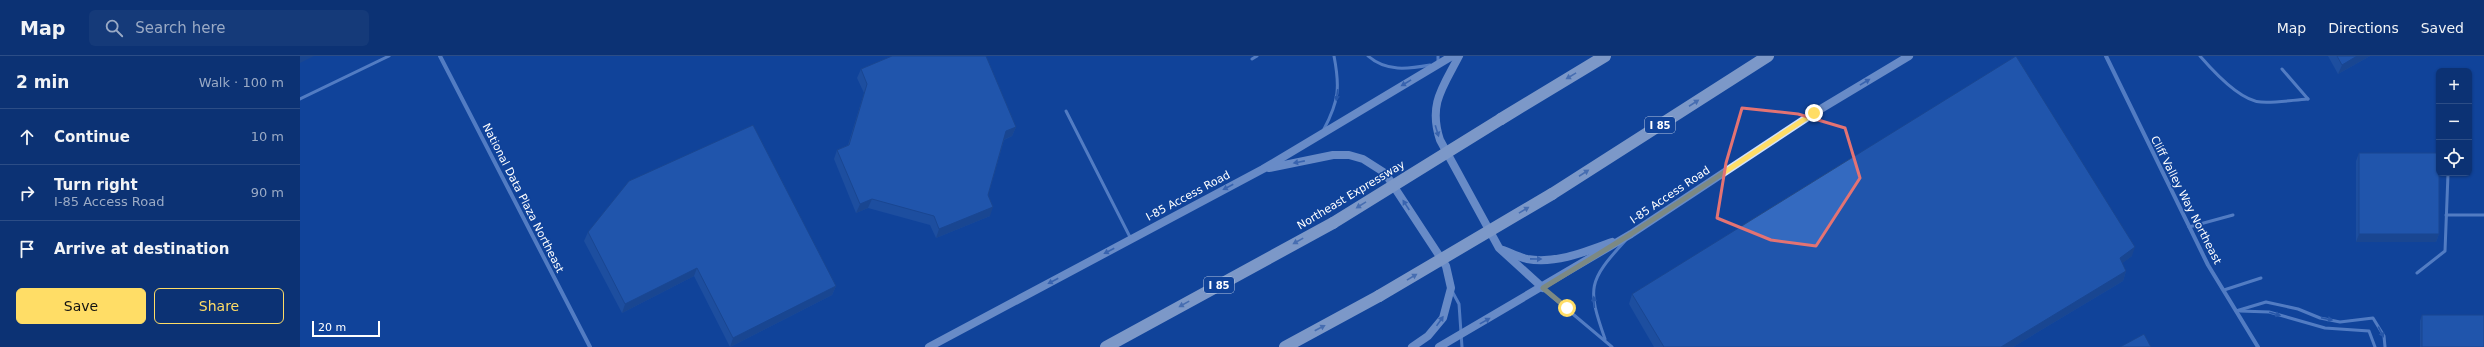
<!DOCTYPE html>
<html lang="en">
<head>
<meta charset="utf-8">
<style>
  body { margin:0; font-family:"DejaVu Sans",sans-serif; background:#153a79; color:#f1f3f6 }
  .controls { position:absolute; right:12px; top:12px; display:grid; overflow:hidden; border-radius:6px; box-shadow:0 1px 3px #0004 }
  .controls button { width:36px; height:36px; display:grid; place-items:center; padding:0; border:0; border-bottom:1px solid #2c4d86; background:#0c3274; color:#f1f3f6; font:20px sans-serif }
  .scale { position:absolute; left:12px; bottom:10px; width:68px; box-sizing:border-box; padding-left:4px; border:2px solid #fff; border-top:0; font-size:11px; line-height:14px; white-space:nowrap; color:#fff; -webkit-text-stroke:3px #10439a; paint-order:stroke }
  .stop { position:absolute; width:12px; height:12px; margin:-9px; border:3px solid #fd6; border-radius:50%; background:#fff }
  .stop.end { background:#fd6; border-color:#fff; box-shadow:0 1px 4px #0008 }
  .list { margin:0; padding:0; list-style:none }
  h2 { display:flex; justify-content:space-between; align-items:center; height:52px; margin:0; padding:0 16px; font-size:17px }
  h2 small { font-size:13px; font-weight:400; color:#9aaac5 }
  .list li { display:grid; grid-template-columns:26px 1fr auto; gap:12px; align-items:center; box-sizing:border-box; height:56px; padding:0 16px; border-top:1px solid #2c4d86 }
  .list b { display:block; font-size:15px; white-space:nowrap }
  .list p { margin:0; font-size:13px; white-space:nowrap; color:#9aaac5 }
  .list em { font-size:13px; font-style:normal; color:#9aaac5 }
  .actions { display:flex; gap:8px; padding:12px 16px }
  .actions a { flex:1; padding:9px 0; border:1px solid #fd6; border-radius:6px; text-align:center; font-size:14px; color:#fd6 }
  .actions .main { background:#fd6; color:#111 }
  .icon { flex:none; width:22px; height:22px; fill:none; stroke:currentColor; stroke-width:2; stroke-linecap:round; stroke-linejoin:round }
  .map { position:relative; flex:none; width:2184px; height:291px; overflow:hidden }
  header { display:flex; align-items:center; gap:24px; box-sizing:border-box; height:56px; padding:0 20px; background:#0c3274; border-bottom:1px solid #2c4d86 }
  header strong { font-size:19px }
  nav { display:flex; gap:22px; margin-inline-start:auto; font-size:14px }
  .search { width:280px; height:36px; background:#153a79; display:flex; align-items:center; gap:10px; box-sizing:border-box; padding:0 14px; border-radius:6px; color:#9aaac5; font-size:15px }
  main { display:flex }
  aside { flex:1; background:#0c3274 }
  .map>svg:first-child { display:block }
</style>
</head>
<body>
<header>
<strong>Map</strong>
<div class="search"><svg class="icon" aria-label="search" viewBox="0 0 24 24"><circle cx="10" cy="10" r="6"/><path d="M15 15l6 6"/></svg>Search here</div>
<nav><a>Map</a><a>Directions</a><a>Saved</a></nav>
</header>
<main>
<aside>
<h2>2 min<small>Walk · 100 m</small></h2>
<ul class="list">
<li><svg class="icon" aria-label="ahead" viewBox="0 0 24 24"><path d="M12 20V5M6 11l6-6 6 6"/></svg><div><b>Continue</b></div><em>10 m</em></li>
<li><svg class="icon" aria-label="right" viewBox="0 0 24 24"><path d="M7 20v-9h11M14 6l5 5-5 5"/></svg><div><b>Turn right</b><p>I-85 Access Road</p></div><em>90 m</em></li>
<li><svg class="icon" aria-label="arrive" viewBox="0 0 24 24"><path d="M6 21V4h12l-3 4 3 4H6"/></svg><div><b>Arrive at destination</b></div></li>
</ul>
<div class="actions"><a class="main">Save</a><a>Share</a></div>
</aside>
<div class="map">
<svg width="2184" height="291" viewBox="0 0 2184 291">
  <rect width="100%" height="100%" fill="#10439a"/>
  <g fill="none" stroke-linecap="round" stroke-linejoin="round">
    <g stroke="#a3c2f4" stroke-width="3">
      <path d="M1068,0C1086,16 1108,13 1130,9"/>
      <polyline points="1138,0 1138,6"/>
      <path d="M1900,0C1913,15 1941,45 1961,46C1976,47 1993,44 2008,43"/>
      <polyline points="952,3 957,0"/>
      <polyline points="1982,13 2008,43"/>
      <polyline points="0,43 89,0"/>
      <polyline points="766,55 831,183"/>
      <path d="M1024,73C1039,45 1040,31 1034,0"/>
      <polyline points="2146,159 2184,159"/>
      <polyline points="1889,171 1933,159"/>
      <polyline points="2117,217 2145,195 2148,118"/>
      <polyline points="1243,233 1312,291"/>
      <polyline points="1924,234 1961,222"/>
      <polyline points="1152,235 1159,248 1162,291"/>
      <polyline points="1936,255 1966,246 1998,253 2020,262 2040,266 2073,262 2084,280 2085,291"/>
      <polyline points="1940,255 1969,256 2025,272 2069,275 2075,291"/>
      <path d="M1305,283C1287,232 1288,225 1325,185"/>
    </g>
    <g stroke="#a3c2f4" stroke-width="4">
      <polyline points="140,0 290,291"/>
      <polyline points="1806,0 1908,209 1958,291"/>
    </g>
    <g stroke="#d3e2fd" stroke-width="8">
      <path d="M1159,0C1143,31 1128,48 1140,84L1199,192L1243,232"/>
      <polyline points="969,112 1033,99 1049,99 1063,103 1085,117 1146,210 1151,232 1143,262 1128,280 1112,291"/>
      <path d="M1203,194C1211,197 1219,201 1227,203C1256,208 1285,196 1312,186"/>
      <polyline points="629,291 963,113 1152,0"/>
      <polyline points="1139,291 1331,178 1514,57 1609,0"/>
    </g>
    <g stroke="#fff" stroke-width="12">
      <polyline points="1201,63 1305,0"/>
      <polyline points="1252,138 1468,0"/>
      <polyline points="806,291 1033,167"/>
      <polyline points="985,291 1079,240"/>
    </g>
    <g stroke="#fff" stroke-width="12">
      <polyline points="1033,167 1201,63"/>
      <polyline points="1079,240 1252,138"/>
    </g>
  </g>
  <g fill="#2d5ba5">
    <polygon points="2028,0 2070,0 2038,18"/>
    <polygon points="561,13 716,71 712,80 704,84 688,139 690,160 636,182 630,169 568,152 556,157 534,103 537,94 548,89 564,37 557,22"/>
    <polygon points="2059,97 2139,178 2136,186 2056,186 2056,105"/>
    <polygon points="288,176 536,230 532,239 430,291 394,220 322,257 284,185"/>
    <polygon points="1832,200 1822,207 1826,215 1823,225 1713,291 1354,291 1329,248 1332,238"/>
    <polygon points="2122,259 2184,291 2120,291 2120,265"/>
  </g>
  <g fill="#244a86">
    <polygon points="0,0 14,0 0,7"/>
    <polygon points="2057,0 2070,0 2038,18 2042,9"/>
    <polygon points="716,71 712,80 703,84 706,75"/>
    <polygon points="572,143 568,152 556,157 560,148"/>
    <polygon points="693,151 690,160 636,182 639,173"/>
    <polygon points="2059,178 2139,178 2136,186 2056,186"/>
    <polygon points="1835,191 1832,200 1816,212 1820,202"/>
    <polygon points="397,212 394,220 322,257 325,248"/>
    <polygon points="1826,215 1823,225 1713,291 1701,291"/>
    <polygon points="536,230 532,239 430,291 433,282"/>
  </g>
  <g fill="#346ac0" stroke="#244a86">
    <polygon points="592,0 686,0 716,71 706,75 688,139 693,151 639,173 634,160 572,143 560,148 537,94 549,89 567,28 561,13"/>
    <polygon points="1716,0 1835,191 1820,202 1826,215 1701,291 1364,291 1332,238"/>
    <polygon points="2037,0 2057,0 2042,9"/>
    <polygon points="453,69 536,230 433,282 397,212 325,248 288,176 329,125"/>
    <rect x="2059" y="97" width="80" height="81"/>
    <rect x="2122" y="259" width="62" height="32"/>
    <polygon points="1844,278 1851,291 1820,291"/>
  </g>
  <defs><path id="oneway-solid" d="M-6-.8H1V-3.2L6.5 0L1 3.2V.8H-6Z"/></defs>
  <g fill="#88a1cc">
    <use href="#oneway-solid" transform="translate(1271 20) rotate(149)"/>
    <use href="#oneway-solid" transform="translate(1394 47) rotate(-33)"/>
    <use href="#oneway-solid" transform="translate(1284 117) rotate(-33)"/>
    <use href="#oneway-solid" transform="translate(1061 149) rotate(148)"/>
    <use href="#oneway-solid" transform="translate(1224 154) rotate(-31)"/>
    <use href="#oneway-solid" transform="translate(998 185) rotate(151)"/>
    <use href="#oneway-solid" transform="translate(1112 221) rotate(-31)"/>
    <use href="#oneway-solid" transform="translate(884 248) rotate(151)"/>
    <use href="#oneway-solid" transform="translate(1020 272) rotate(-28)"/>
  </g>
  <g fill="#688bc7">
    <use href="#oneway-solid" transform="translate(1565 26) rotate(-31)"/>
    <use href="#oneway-solid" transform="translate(1106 27) rotate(149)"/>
    <use href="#oneway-solid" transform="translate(1137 75) rotate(73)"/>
    <use href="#oneway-solid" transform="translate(999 106) rotate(169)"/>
    <use href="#oneway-solid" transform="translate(928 131) rotate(152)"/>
    <use href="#oneway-solid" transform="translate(1106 149) rotate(-123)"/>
    <use href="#oneway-solid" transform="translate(809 195) rotate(152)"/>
    <use href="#oneway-solid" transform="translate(1236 203) rotate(1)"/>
    <use href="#oneway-solid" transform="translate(753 225) rotate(152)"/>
    <use href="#oneway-solid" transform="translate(1140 265) rotate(-55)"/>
    <use href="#oneway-solid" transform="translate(1185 265) rotate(-29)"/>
  </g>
  <g fill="#436fba">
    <use href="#oneway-solid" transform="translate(1037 39) rotate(98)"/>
    <use href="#oneway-solid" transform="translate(1294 246) rotate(-93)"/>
    <use href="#oneway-solid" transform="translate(1975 258) rotate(16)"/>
    <use href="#oneway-solid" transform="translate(2027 263) rotate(12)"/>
    <use href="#oneway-solid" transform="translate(2081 276) rotate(63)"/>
  </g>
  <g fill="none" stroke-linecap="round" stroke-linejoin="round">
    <polyline stroke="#fd6" stroke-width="5" points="1267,252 1243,232 1331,178 1514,57"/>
  </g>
  <path d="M0 0H2184V291H0ZM1442,52L1498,58L1545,72L1560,122L1516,190L1471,184L1417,162L1426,107Z" fill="#10439a" fill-opacity=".55" fill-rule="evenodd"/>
  <path fill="none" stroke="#e47373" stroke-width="3" stroke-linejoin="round" d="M1442,52L1498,58L1545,72L1560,122L1516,190L1471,184L1417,162L1426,107Z"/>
  <g text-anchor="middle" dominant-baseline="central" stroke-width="3" stroke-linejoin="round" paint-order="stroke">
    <g fill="#10439a" stroke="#b7c7e1" stroke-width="1">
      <rect x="1345" y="61" width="30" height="16" rx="3"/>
      <rect x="904" y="221" width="30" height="16" rx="3"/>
    </g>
    <g font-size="10" font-weight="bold" fill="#fff">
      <text x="1360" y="69">I 85</text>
      <text x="919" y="229">I 85</text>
    </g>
    <g font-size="11" fill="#fff" stroke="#10439a">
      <text transform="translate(1051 139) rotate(-31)">Northeast Expressway</text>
      <text transform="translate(1370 139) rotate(-34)">I-85 Access Road</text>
      <text transform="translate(888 140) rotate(-28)">I-85 Access Road</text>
      <text transform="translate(223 142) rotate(63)">National Data Plaza Northeast</text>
      <text transform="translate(1886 144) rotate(63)">Cliff Valley Way Northeast</text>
    </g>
  </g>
</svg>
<div class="controls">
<button>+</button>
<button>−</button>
<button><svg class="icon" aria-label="locate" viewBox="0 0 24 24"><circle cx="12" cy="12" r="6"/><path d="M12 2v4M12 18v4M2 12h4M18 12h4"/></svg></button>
</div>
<div class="scale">20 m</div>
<div class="stop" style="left:1267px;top:252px"></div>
<div class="stop end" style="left:1514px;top:57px"></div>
</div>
</main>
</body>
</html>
